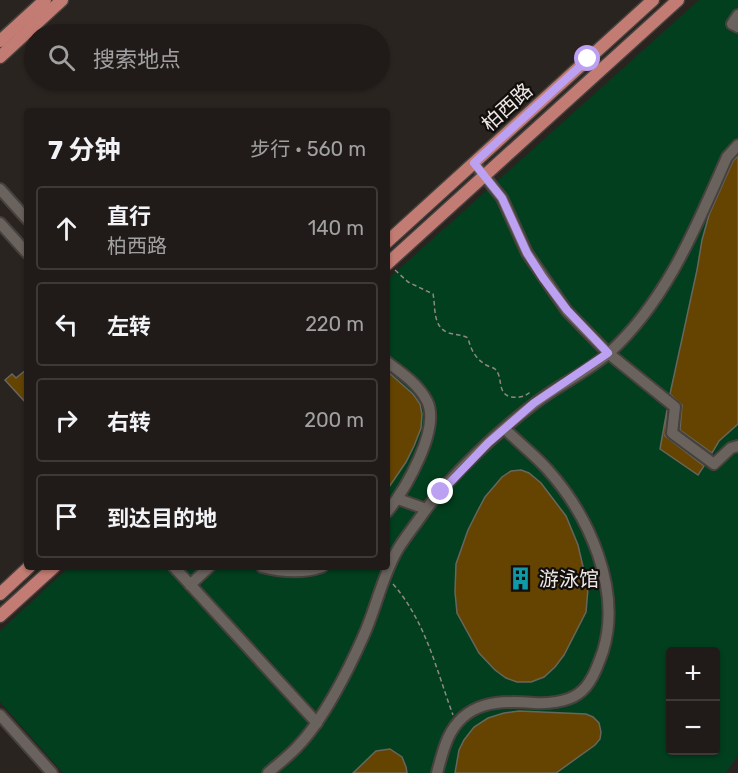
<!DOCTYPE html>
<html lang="zh">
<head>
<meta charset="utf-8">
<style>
  body { margin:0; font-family:Rubik,"Noto Sans SC",sans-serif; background:#282421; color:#f1f3f6 }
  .controls { position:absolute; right:18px; bottom:18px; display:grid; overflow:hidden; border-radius:6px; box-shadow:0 2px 4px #0004 }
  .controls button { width:54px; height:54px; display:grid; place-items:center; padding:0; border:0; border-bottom:2px solid #3d3937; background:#201b18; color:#f1f3f6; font:30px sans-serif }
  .stop { position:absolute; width:18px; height:18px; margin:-14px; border:4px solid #bca0f2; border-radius:50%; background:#fff }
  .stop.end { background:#bca0f2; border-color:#fff; box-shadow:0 2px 6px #0008 }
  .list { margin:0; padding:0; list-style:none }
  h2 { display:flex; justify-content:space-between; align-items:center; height:78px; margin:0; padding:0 24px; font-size:26px }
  h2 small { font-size:20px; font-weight:400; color:#a2a1a2 }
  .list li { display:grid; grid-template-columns:39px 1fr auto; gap:18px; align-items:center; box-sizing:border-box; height:84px; margin:0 12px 12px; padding:0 12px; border:2px solid #3d3937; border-radius:6px }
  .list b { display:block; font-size:22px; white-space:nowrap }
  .list p { margin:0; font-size:20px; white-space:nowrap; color:#a2a1a2 }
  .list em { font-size:20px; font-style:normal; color:#a2a1a2 }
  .icon { flex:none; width:33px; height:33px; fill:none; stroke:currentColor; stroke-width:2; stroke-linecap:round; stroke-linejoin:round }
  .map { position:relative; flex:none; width:738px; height:773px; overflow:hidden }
  .search { position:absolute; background:#201b18; box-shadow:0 2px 4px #0004; left:24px; top:24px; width:366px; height:66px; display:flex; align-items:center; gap:15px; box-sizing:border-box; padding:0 21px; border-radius:33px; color:#a2a1a2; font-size:22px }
  .panel { position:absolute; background:#201b18; box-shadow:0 2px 4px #0004; left:24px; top:108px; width:366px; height:462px; border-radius:6px }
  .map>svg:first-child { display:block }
</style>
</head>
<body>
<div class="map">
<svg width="738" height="773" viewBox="0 0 738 773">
  <rect width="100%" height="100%" fill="#2a2420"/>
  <path fill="#023f1e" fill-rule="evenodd" d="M699,0H738V755L726,773H63L0,702V631L69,567H387V280ZM670,652H716V750H670Z"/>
  <g fill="#644400" stroke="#69655d" stroke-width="1.5">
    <polygon points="738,156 738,424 719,441 712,453 680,430 682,405 670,394 697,270 702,240 709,215 733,161"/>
    <polygon points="27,369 27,404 5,380 12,374 16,378"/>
    <polygon points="387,371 413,394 420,404 422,414 421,428 414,446 406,462 387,490"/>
    <polygon points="667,410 665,436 704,466 698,475 660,449"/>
    <polygon points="521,470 529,473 541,483 566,516 578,545 588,588 586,612 564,655 555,667 544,677 531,682 517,682 506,678 495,670 479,653 457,613 455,592 456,564 468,530 478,510 485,497 502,477 511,471"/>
    <polygon points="519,711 586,714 593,717 599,723 601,732 600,739 595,745 556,773 455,773 459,750 464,740 474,727 488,718 504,713"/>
    <polygon points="390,749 402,757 406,767 407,773 353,773 376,751"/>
  </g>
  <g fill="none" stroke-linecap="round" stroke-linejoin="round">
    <defs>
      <g id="minor">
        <polyline points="738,15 732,24 738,27"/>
        <polyline points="474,163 502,198 527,253 567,311 608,353 675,407 672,433 714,464 731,448 738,446"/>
        <polyline points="0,189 27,219"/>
        <polyline points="0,223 27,253"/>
        <path d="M387,362C402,373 418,384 427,401C441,429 405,490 387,512"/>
        <polyline points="398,499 426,509"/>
        <polyline points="174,567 317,723"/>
        <path d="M262,567C282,572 302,574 322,567"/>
        <polyline points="190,585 209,567"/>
        <polyline points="0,715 52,773"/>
        <path d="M268,773C278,764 289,756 298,746C323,720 348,671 363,637C376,609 382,576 398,549C406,536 416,524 424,512C453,473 496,433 534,404C558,385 586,373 609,353C667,300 696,227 727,157L738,145"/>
        <path d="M437,773C440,762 443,749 448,738C465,701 499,700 534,703C546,704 567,702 578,694C591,686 598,665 603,651C622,589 589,516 548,470C535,455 519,443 505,429"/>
      </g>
      <g id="major">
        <polyline points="0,41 45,0"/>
        <polyline points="0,57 62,0"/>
        <polyline points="387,242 653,0"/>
        <polyline points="387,264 678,0"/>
        <polyline points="0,594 29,567"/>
        <polyline points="0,616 54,567"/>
      </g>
    </defs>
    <use href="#minor" stroke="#47413e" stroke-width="14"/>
    <use href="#major" stroke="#47413e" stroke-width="15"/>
    <g stroke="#8e8885" stroke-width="1.5" stroke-dasharray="4.5 3" stroke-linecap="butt">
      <path d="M395,270L408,282L433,294C436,308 432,327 449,333C455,335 461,334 468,338C471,350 475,358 486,365C489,367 493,367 495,369C504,378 496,393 511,397C518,398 524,397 529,393L530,394"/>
      <path d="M393,584C426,622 436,669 453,715"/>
    </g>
    <use href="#minor" stroke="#69625d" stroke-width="10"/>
    <use href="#major" stroke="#c37c73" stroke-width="12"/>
  </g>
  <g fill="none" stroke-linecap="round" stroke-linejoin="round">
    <polyline stroke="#bca0f2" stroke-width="8" points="441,492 488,443 534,403 608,353 567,310 543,278 527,253 502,198 474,163 588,59"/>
  </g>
  <defs>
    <symbol id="building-bare" viewBox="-9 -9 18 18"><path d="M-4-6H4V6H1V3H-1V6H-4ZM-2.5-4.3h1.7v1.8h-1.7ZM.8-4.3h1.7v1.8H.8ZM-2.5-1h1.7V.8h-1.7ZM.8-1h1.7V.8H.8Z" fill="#0f9aa8" stroke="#110e0c" stroke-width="2.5" paint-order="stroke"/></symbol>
  </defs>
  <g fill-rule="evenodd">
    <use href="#building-bare" x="504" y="562" width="33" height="33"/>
  </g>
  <g text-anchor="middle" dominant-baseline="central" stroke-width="4.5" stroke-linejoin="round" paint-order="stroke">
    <g font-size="20" fill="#ece7e5" stroke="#110e0c">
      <text transform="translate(507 107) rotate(-42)">柏西路</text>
    </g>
    <g font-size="20" fill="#ece7e5" stroke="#110e0c" text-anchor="start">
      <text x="539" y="579">游泳馆</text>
    </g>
  </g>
</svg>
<div class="controls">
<button>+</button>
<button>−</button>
</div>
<div class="stop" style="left:588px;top:59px"></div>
<div class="stop end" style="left:441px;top:492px"></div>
<div class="search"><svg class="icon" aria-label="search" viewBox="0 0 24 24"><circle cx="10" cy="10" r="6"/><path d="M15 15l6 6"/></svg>搜索地点</div>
<section class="panel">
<h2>7 分钟<small>步行 · 560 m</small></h2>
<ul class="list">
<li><svg class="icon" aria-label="ahead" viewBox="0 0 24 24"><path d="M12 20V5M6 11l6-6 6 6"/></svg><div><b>直行</b><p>柏西路</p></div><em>140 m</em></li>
<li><svg class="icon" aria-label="left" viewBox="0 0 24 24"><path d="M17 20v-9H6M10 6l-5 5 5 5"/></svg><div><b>左转</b></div><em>220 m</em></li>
<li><svg class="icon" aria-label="right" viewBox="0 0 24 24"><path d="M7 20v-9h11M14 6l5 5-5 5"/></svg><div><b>右转</b></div><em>200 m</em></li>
<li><svg class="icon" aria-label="arrive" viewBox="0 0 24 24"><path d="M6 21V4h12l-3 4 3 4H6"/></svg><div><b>到达目的地</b></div></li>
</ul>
</section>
</div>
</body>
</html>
